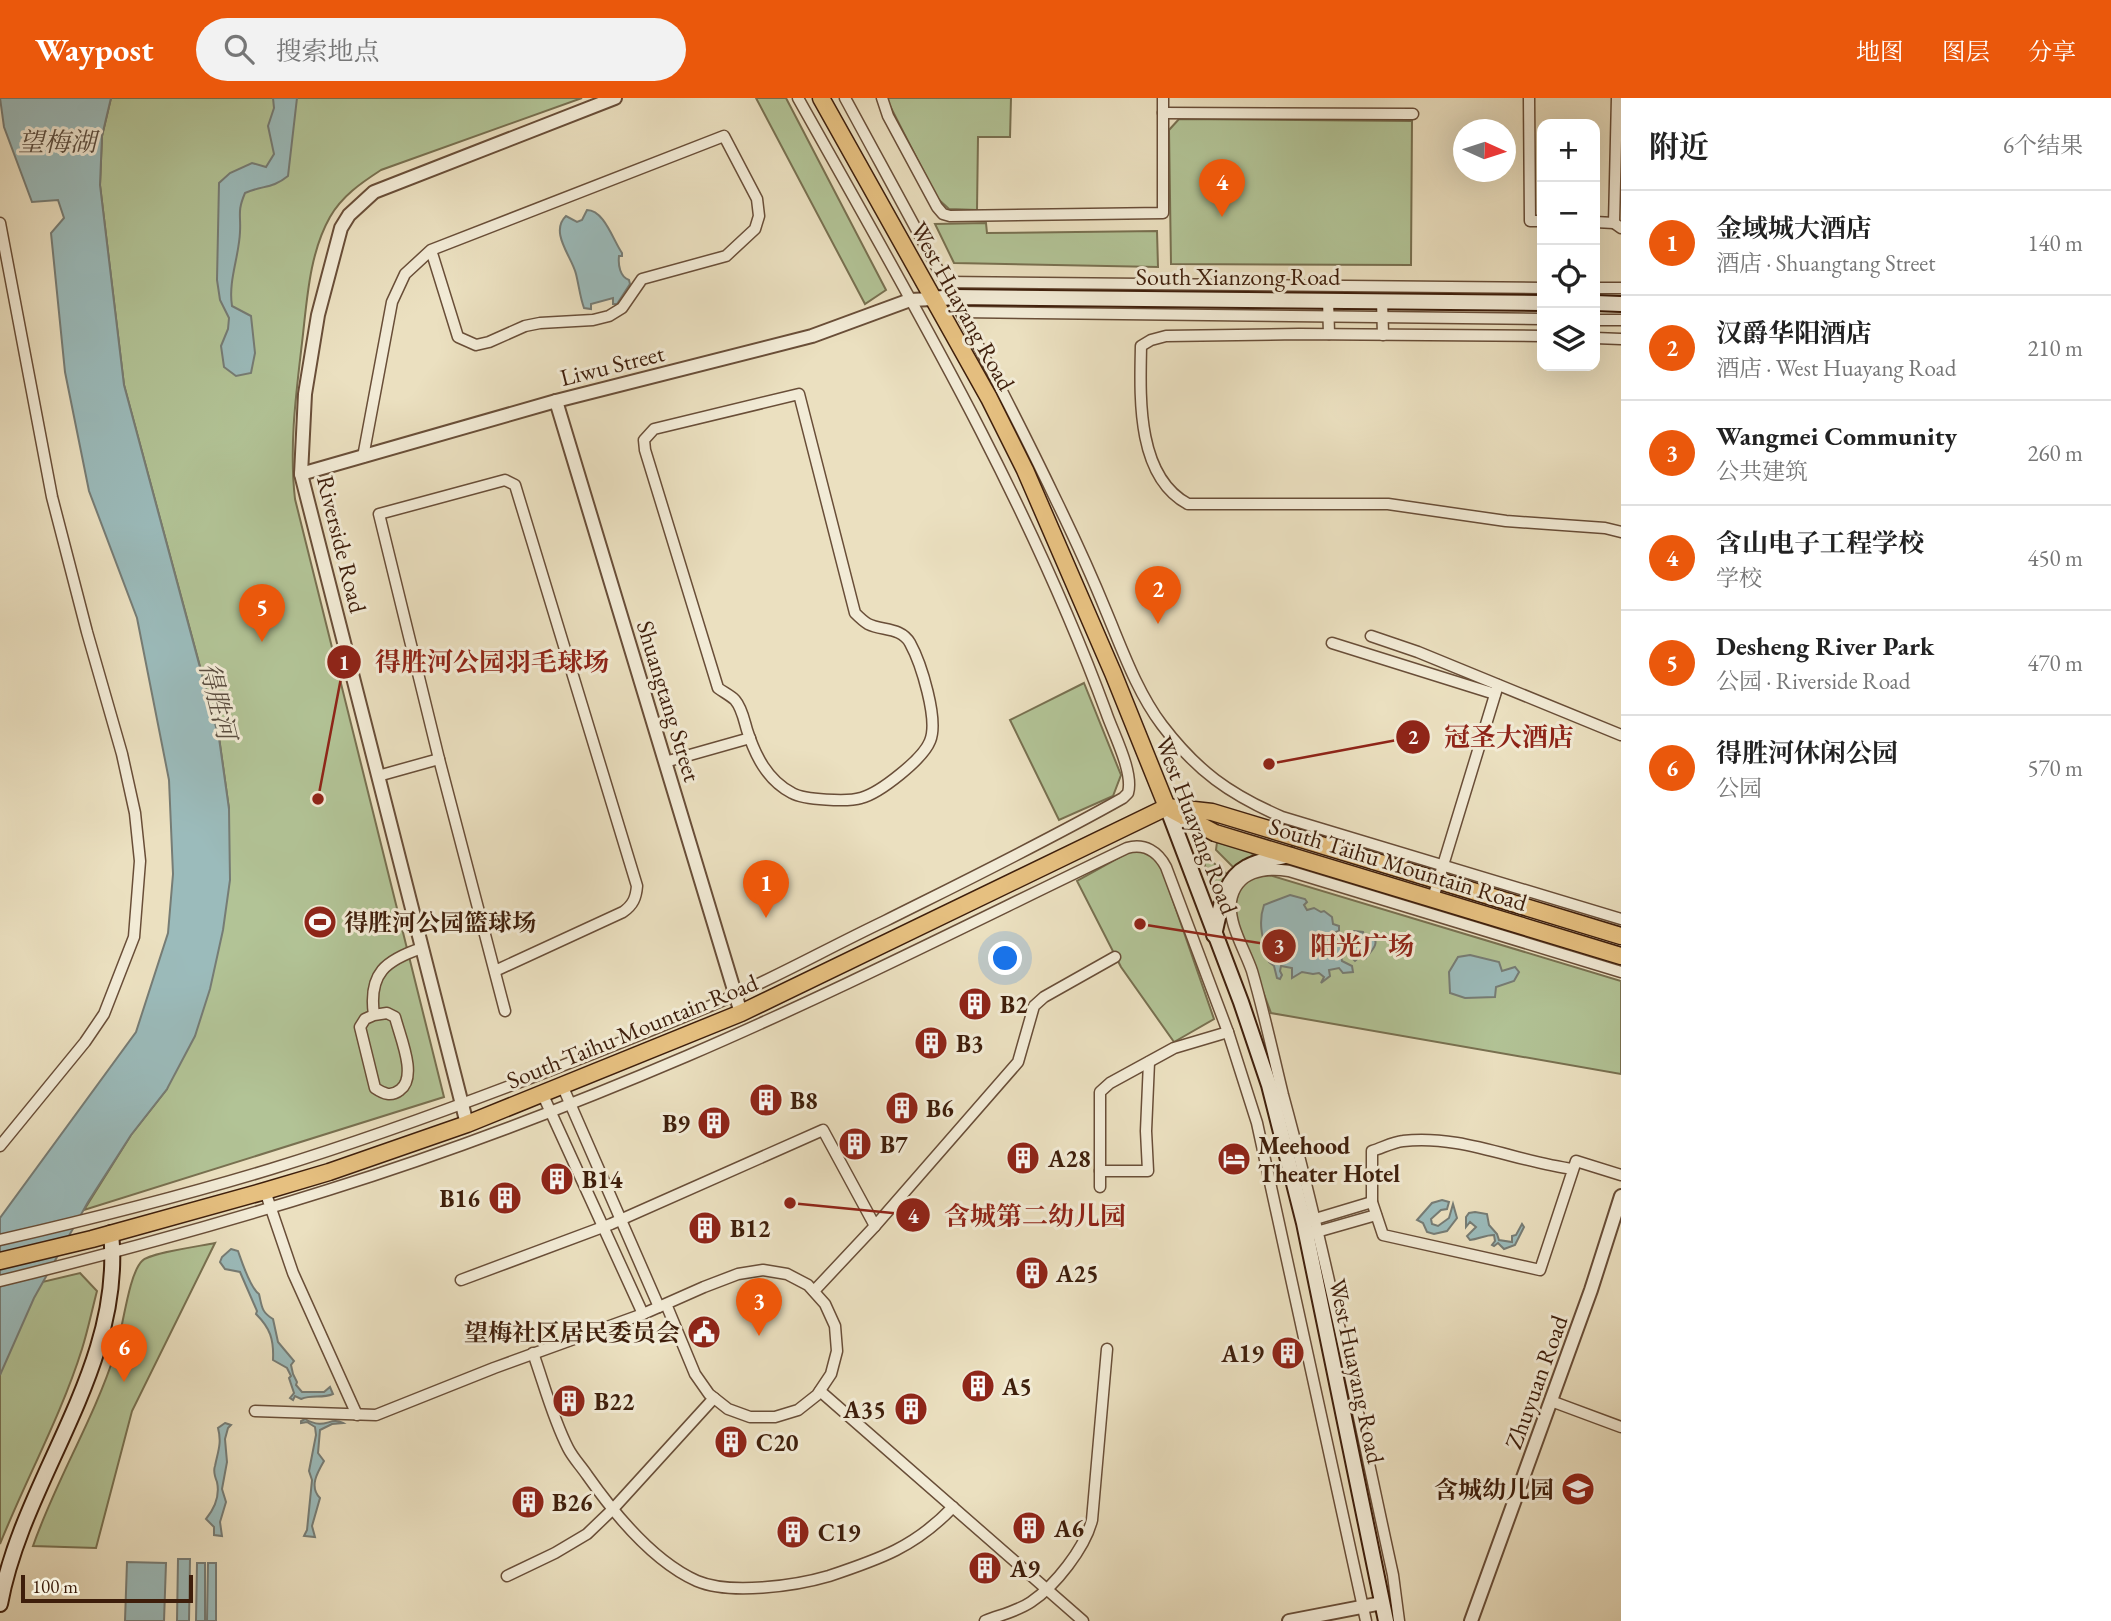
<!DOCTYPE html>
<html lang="zh">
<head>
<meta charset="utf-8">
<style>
  body { margin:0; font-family:"EB Garamond","Noto Serif SC",serif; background:#f2f2f2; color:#222 }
  .controls { position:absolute; right:21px; top:21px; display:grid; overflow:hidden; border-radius:14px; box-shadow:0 7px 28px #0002 }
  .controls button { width:63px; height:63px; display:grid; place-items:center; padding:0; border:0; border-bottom:2px solid #e0e0e0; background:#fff; color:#222; font:35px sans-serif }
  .compass { position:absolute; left:1453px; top:21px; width:63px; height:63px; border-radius:50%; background:#fff; box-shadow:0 7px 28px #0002; rotate:93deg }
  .scale { position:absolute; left:21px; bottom:18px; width:172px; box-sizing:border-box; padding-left:7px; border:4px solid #3e1e0b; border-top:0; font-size:19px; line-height:24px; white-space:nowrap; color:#3e1e0b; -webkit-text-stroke:5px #f2ebd6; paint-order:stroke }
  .you { position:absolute; left:1006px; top:861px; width:24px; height:24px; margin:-18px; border:5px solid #fff; border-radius:50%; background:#1a73e8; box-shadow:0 0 0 10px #1a73e833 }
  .badge { display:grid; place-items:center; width:46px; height:46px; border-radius:50%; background:#ea580c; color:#fff; font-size:23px; font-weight:700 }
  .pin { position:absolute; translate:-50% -58px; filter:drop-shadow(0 2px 4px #0008) }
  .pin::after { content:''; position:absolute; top:37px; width:24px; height:21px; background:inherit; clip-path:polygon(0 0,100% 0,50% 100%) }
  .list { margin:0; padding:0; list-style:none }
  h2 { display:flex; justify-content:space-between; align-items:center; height:91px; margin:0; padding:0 28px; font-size:30px }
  h2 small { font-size:23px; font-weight:400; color:#767676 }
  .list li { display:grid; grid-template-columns:46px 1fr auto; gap:21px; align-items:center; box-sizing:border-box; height:105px; padding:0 28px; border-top:2px solid #e0e0e0 }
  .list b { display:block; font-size:26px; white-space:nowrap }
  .list p { margin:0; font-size:23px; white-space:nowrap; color:#767676 }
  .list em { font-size:23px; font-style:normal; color:#767676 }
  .icon { flex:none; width:38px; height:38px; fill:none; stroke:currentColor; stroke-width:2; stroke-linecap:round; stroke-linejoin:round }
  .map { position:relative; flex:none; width:1621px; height:1523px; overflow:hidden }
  header { display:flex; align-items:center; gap:42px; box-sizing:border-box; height:98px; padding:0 35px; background:#ea580c; color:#fff }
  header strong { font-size:33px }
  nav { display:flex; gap:38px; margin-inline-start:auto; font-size:24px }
  .search { width:490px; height:63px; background:#f2f2f2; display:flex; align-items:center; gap:18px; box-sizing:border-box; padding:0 24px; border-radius:38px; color:#767676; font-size:26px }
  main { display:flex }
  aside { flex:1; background:#fff }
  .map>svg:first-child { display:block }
</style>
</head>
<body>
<header>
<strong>Waypost</strong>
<div class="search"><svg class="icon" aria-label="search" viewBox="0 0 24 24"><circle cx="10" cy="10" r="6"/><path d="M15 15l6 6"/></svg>搜索地点</div>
<nav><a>地图</a><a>图层</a><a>分享</a></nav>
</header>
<main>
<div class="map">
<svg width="1621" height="1523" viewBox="0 0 1621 1523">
  <rect width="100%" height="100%" fill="#ebe0c0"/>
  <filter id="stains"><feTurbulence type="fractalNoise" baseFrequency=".00286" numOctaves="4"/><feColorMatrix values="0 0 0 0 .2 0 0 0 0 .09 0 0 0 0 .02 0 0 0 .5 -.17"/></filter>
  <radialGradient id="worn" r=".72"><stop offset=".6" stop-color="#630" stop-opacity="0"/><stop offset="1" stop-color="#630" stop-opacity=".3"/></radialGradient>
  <g fill="#b2c396" stroke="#787050" stroke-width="2">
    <path d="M111,0H582L381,72C361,85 342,98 330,119C309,156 307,203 302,245C296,296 289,349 295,401L444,999L84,1112L131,1037L167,991L229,711L219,639L124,287L100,87L102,38Z"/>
    <polygon points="756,0 786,0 886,192 865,206"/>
    <polygon points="886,0 1011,0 1010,39 978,39 977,112 949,111 937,100"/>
    <polygon points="1179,21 1412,23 1411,167 1171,166 1169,32"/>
    <polygon points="986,125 987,135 1157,133 1158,169 954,165 935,126"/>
    <polygon points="1084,585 1121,677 1113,698 1059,722 1010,622"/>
    <polygon points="1217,744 1251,754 1253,757 1234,770 1216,752"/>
    <polygon points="1143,751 1152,757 1162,771 1214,921 1174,944 1121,869 1077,783 1133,752"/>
    <polygon points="1209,761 1228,777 1218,793 1213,791 1203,762"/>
    <path d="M1258,776L1269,777L1621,883V976L1271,915L1235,818C1235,798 1239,786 1258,776Z"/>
    <path d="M215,1145L132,1313L96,1450L33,1448C56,1382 94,1321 115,1255C123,1232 128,1177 142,1163C149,1155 201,1148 215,1145Z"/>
    <path d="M80,1175L97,1193C92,1212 88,1232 82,1251C61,1318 26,1381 0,1446V1194Z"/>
  </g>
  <g fill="#9bbbbb" stroke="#767c75" stroke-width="2">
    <polygon points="0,0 111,0 102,38 100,87 124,287 219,640 229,711 230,782 223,832 210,891 195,938 167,991 131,1037 88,1104 34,1200 0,1277 0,1120 136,934 168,835 173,776 169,682 137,520 89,393 65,274 51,135 64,120 58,102 32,104 4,29"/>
    <path d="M273,0H297L288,78C272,91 263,87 245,95C237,114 241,116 240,134C239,159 228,183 232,208L251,218L255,255L251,275L236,278L224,269L221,248L228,231L229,220L220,202L217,182L219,85L230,75L252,65L266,69L274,56L268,28L274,10Z"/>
    <path d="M587,112C604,112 613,142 622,155V158H619C618,167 620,179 629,182L630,186L617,206H613V200L591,206V211L584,210C580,199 579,188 576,176C572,159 549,134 566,118L577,124L582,122Z"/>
    <path d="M1290,797L1305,801L1307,804L1304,807L1307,812L1314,810L1321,814L1324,813L1332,819L1333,826L1339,828V833L1327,837L1329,842L1336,847L1351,844L1350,836L1354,833L1363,834L1364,838H1373C1380,846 1371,853 1366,860L1363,856L1355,863L1345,853L1341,858L1342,863L1352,868L1353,874L1343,875L1339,870L1329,872L1330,878L1321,885L1324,879L1319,875L1313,876L1302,874L1292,880V870L1281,868L1280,873L1282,877L1280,881L1277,880L1274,868L1269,864C1264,844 1257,827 1264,807Z"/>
    <polygon points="1470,857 1499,864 1502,873 1515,869 1519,874 1514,883 1496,889 1495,899 1465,900 1450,895 1449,874 1458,859"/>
    <polygon points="1442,1102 1449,1104 1447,1111 1441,1112 1431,1121 1432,1126 1438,1128 1449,1120 1453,1106 1457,1120 1447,1133 1434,1136 1427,1134 1423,1125 1417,1122 1432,1105"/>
    <path d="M1475,1114L1487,1116L1489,1127L1497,1136L1499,1142L1512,1144V1138L1516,1137L1522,1126L1524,1129L1515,1147L1504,1151L1498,1145L1494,1148L1492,1147L1495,1143L1494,1137C1485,1137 1479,1141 1470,1142L1467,1138L1476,1129L1470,1124L1466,1129V1119L1469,1115Z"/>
    <path d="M231,1151L238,1153C242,1164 250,1190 259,1196C262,1208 261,1214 273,1221L278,1244L294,1263L291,1267L293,1276L297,1284L296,1287L302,1294H324L330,1289L333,1296C321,1301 313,1296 301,1301L295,1298L293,1302L290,1300L294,1295L289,1280L291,1278L287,1270L273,1262C274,1241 270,1230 256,1216L257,1213L240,1174L225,1171L220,1164L222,1159Z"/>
    <path d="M305,1321C326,1333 329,1318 343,1325L332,1326L320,1332L318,1355L324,1363C317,1375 309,1389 320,1400L312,1428L315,1439L304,1438L307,1432L312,1382L309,1373L316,1337L315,1329L307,1324L301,1325V1323Z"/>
    <path d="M225,1325L231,1327L228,1330L225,1341L227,1364L222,1391L226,1404L220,1424L222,1438L214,1437V1429L206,1421C215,1410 220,1398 217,1384C215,1379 213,1373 215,1368C218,1353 222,1345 218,1330Z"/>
    <polygon points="178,1461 190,1461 189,1523 177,1523"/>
    <polygon points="127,1464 166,1465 164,1523 125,1523"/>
    <polygon points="197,1465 205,1465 205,1523 196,1523"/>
    <polygon points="208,1465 216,1465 216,1523 207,1523"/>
  </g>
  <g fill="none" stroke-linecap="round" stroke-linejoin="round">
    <defs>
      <g id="minor">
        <path d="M845,0C917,133 991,266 1056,402C1074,439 1091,476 1106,513C1122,551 1137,594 1162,627C1197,673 1229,696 1282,719L1621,821"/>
        <polyline points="882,0 888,18 937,109 943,116 950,118 1163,115 1163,0"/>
        <polyline points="1529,0 1530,123 1542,123"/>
        <polyline points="1617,0 1614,125 1621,130"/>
        <polyline points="1163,15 1413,16"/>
        <polyline points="1595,124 1614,125"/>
        <polyline points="0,125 52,399 87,534 122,656 135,715 140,763 134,839 104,916 85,944 0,1048"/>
        <polyline points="945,184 1542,190"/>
        <polyline points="1595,190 1621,190"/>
        <polyline points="1328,201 1329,236"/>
        <polyline points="1382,202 1383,237"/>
        <polyline points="961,214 1542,221"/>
        <polyline points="1595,222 1621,222"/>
        <path d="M1542,238L1299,236L1166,238L1151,242L1141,248C1140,298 1136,378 1188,406H1388L1506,423L1605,430L1621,434"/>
        <polyline points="1595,240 1621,241"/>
        <path d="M799,296L855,515C859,519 863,523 868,526C882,533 901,529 910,545C921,565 939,622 930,643C923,661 880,695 861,700C848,704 804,702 792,695C767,682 755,657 747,632C744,622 742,610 735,602C730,597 723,594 718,590L645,352L644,342L654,331Z"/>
        <polyline points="363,359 392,204 405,176 431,152 724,38 757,101 759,118 755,131 726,158 642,181 622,210 609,218 593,222 540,225 525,228 489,244 476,247 458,239 431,152"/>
        <polyline points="1371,538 1418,554 1621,637"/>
        <polyline points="1332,545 1495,596"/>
        <polyline points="665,664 750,640"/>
        <polyline points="378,678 439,661"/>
        <polyline points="1433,800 1498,587"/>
        <path d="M495,873L623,814C633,807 636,800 637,788L515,387L505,382L379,416L439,661L505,913"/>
        <path d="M374,917L387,915L395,919C400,939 418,979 400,992C391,999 384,996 375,990L360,929L365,921L374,917C368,875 386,862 422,850"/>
        <polyline points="562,987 659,1209"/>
        <polyline points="542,995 643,1216"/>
        <path d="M1573,1071C1517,1064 1460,1036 1403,1043C1393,1044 1382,1050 1372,1053V1104L1383,1137L1540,1172L1576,1063L1621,1077"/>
        <polyline points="1100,1073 1148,1073 1146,1033 1149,964"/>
        <polyline points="1100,1089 1100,994 1110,985 1174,950 1228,934"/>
        <polyline points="265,1093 293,1175 357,1317"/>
        <polyline points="1312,1122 1372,1104"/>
        <polyline points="1313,1135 1376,1117"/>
        <path d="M0,1142C91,1121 182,1098 271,1071C420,1025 566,968 710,908C770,883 826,851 885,823C965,783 1045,744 1123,700L1128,695C1134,674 1113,635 1106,614C1027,399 910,200 798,0"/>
        <polyline points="461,1182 611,1126 823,1032 875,1128"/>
        <path d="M0,1183C110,1156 220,1126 328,1092C450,1054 570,1008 687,958C836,894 981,820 1127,750C1145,745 1158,754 1166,769L1228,934L1257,1025L1366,1523"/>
        <polyline points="814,1193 875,1128 1018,964 1034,908 1044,899 1115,859"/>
        <path d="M533,1255C544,1286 553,1321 568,1350C573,1360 581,1368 587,1377C613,1414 654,1464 697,1483C730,1497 795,1488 829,1478C880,1461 915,1449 953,1409"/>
        <polyline points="820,1293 1083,1523"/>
        <polyline points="1551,1303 1621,1329"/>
        <polyline points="255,1313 376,1317 494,1270 643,1216 704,1189 738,1176 763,1172 787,1176 808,1187 825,1206 835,1228 837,1253 831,1276 817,1297 798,1312 775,1319 750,1319 728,1311 709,1296 695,1276 666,1206"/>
        <polyline points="507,1478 555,1455 587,1436 612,1412 714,1300"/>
        <path d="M985,1523C1000,1517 1018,1513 1031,1504C1055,1488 1085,1450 1092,1422L1107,1251"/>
        <path d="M1399,1523L1393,1477C1358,1317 1326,1155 1283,997C1273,956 1264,914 1252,873C1245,852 1228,826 1231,803C1236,773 1265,769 1289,773L1621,874"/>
      </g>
      <g id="tertiary">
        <polyline points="556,303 741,915"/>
        <polyline points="301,376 556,303 812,238 910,202 933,201"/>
        <polyline points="467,1026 301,376 305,296 318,217 341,130 349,117 374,94 615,0"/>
        <polyline points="1289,1523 1382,1505"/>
        <polyline points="1471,1523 1591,1192 1621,1098"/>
      </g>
      <g id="secondary">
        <polyline points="933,201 953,199 1542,205"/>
        <polyline points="1595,205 1621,206"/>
        <polyline points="1167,709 1241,904 1269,987 1304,1125 1386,1523"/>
        <path d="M1214,837C1220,813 1223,782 1247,769C1259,762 1276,760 1290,757"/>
        <path d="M0,1506C23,1380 125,1269 111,1135"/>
      </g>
      <g id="primary">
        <polyline points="821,0 989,300 1025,372 1113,575 1167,709"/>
        <polyline points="1172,712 1215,735 1621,858"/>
        <polyline points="0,1163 92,1141 265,1093 329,1074 467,1026 741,915 1167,709 1212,714 1621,838"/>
      </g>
    </defs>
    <use href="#minor" stroke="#694e38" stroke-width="13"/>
    <use href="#tertiary" stroke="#694e38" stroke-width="16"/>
    <use href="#secondary" stroke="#3e1e0b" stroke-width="18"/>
    <use href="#primary" stroke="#3e1e0b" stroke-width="19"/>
    <use href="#minor" stroke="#f2ebd6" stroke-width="10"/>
    <use href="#tertiary" stroke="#f2ebd6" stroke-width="12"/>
    <use href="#secondary" stroke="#f2ebd6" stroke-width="14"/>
    <use href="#primary" stroke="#e6c080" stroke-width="16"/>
  </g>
  <defs>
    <symbol id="stadium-disc" viewBox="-11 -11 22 22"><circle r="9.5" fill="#8f2418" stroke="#f2ebd6"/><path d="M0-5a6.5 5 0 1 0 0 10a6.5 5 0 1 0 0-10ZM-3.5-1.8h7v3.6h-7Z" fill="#fff"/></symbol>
    <symbol id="building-disc" viewBox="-11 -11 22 22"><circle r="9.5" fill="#8f2418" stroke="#f2ebd6"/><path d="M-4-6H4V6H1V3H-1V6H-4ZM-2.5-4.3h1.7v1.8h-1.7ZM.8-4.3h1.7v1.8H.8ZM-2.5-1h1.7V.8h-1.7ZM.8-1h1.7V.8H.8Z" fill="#fff"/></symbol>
    <symbol id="hotel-disc" viewBox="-11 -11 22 22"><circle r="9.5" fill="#8f2418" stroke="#f2ebd6"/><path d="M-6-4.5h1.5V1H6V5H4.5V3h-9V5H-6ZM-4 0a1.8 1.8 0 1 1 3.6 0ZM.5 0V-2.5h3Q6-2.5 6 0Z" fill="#fff"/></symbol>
    <symbol id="civic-disc" viewBox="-11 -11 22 22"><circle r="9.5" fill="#8f2418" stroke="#f2ebd6"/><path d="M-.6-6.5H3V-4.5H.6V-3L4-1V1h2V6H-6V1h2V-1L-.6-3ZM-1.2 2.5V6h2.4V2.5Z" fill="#fff"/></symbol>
    <symbol id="school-disc" viewBox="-11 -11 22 22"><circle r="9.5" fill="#8f2418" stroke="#f2ebd6"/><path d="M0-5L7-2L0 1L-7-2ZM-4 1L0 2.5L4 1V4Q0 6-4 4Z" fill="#fff"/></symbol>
  </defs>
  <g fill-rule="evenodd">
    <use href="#stadium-disc" x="301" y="805" width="38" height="38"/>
    <use href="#building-disc" x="956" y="887" width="38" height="38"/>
    <use href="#building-disc" x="912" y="926" width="38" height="38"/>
    <use href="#building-disc" x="747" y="983" width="38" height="38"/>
    <use href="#building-disc" x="883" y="991" width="38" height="38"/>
    <use href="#building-disc" x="695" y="1006" width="38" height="38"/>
    <use href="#building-disc" x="836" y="1027" width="38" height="38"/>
    <use href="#building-disc" x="1004" y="1041" width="38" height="38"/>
    <use href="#hotel-disc" x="1215" y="1042" width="38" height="38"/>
    <use href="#building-disc" x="538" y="1062" width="38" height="38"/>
    <use href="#building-disc" x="486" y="1081" width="38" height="38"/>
    <use href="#building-disc" x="686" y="1111" width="38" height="38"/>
    <use href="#building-disc" x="1013" y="1156" width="38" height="38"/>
    <use href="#civic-disc" x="685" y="1215" width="38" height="38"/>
    <use href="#building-disc" x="1269" y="1236" width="38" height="38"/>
    <use href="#building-disc" x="959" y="1269" width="38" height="38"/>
    <use href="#building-disc" x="550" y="1284" width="38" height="38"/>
    <use href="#building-disc" x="892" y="1292" width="38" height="38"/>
    <use href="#building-disc" x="712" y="1325" width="38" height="38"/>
    <use href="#school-disc" x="1559" y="1372" width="38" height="38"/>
    <use href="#building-disc" x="509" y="1385" width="38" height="38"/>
    <use href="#building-disc" x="1010" y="1411" width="38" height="38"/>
    <use href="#building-disc" x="774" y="1415" width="38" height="38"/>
    <use href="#building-disc" x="966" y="1451" width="38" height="38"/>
  </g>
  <g text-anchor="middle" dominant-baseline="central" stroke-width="6" stroke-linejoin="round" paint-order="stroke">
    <g font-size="24" fill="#3e1e0b" stroke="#f2ebd6">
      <text x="1238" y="178">South Xianzong Road</text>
      <text transform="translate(963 208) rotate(61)">West Huayang Road</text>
      <text transform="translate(612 267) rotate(-14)">Liwu Street</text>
      <text transform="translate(342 446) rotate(76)">Riverside Road</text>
      <text transform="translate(669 603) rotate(73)">Shuangtang Street</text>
      <text transform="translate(1197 727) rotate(69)">West Huayang Road</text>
      <text transform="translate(1398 766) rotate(17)">South Taihu Mountain Road</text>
      <text transform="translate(632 933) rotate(-22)">South Taihu Mountain Road</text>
      <text transform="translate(1357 1273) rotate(78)">West Huayang Road</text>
      <text transform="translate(1536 1284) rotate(-70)">Zhuyuan Road</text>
    </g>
    <g font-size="24" font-weight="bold" fill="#3e1e0b" stroke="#f2ebd6" text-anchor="start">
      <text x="344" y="824">得胜河公园篮球场</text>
      <text x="1000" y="906">B2</text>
      <text x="956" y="945">B3</text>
      <text x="790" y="1002">B8</text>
      <text x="926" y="1010">B6</text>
      <text x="690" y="1025" text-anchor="end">B9</text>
      <text x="880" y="1046">B7</text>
      <text x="1258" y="1047">Meehood<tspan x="1258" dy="28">Theater Hotel</tspan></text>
      <text x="1048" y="1060">A28</text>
      <text x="582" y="1081">B14</text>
      <text x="480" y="1100" text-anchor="end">B16</text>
      <text x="730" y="1130">B12</text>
      <text x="1056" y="1175">A25</text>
      <text x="680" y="1234" text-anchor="end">望梅社区居民委员会</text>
      <text x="1264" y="1255" text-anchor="end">A19</text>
      <text x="1002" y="1288">A5</text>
      <text x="594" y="1303">B22</text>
      <text x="886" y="1311" text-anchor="end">A35</text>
      <text x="756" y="1344">C20</text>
      <text x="1554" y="1391" text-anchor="end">含城幼儿园</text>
      <text x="552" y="1404">B26</text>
      <text x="1054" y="1430">A6</text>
      <text x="818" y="1434">C19</text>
      <text x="1010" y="1470">A9</text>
    </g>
    <g font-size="26" font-style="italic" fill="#5a4d40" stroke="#f2ebd6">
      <text x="57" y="44">望梅湖</text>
      <text transform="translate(218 603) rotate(76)">得胜河</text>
    </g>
  </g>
  <path fill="none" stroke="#8f2418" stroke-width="2.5" d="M318 701L344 564M1269 666L1413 639M1140 826L1279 848M790 1105L913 1117"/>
  <g fill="#8f2418" stroke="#f2ebd6" stroke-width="2.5">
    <circle cx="318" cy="701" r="7"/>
    <circle cx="1269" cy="666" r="7"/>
    <circle cx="1140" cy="826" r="7"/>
    <circle cx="790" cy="1105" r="7"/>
    <circle cx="344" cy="564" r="18"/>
    <circle cx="1413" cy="639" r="18"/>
    <circle cx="1279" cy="848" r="18"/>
    <circle cx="913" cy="1117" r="18"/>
  </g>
  <g font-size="21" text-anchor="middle" font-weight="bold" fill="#fff">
    <text x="344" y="572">1</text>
    <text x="1413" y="646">2</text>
    <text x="1279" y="855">3</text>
    <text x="913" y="1125">4</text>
  </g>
  <g font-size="26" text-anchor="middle" font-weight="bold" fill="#8f2418" stroke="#f2ebd6" stroke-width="6" stroke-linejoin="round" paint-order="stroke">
    <text x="492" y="573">得胜河公园羽毛球场</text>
    <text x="1509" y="648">冠圣大酒店</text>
    <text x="1362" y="857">阳光广场</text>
    <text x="1035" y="1127">含城第二幼儿园</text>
  </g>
  <rect width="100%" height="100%" filter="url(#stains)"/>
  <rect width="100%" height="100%" fill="url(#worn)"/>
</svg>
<div class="controls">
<button>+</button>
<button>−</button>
<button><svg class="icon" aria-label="locate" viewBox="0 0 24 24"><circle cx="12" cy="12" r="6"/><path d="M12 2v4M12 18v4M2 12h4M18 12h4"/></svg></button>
<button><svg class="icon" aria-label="layers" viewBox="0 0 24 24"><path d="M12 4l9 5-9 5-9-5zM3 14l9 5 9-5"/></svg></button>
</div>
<svg class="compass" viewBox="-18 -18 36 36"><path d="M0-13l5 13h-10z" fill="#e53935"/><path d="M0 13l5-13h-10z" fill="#767676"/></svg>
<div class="scale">100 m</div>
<div class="you"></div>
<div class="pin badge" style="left:766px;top:820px">1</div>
<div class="pin badge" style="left:1158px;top:526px">2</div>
<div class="pin badge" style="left:759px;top:1238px">3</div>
<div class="pin badge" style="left:1222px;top:119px">4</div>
<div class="pin badge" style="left:262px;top:544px">5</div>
<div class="pin badge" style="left:124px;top:1284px">6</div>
</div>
<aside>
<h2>附近<small>6个结果</small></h2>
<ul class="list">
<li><span class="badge">1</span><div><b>金域城大酒店</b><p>酒店 · Shuangtang Street</p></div><em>140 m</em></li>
<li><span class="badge">2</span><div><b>汉爵华阳酒店</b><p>酒店 · West Huayang Road</p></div><em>210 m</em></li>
<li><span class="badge">3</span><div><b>Wangmei Community</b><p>公共建筑</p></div><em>260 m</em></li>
<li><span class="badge">4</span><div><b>含山电子工程学校</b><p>学校</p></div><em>450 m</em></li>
<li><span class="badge">5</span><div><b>Desheng River Park</b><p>公园 · Riverside Road</p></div><em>470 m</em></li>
<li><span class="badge">6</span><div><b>得胜河休闲公园</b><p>公园</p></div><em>570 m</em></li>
</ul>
</aside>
</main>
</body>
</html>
